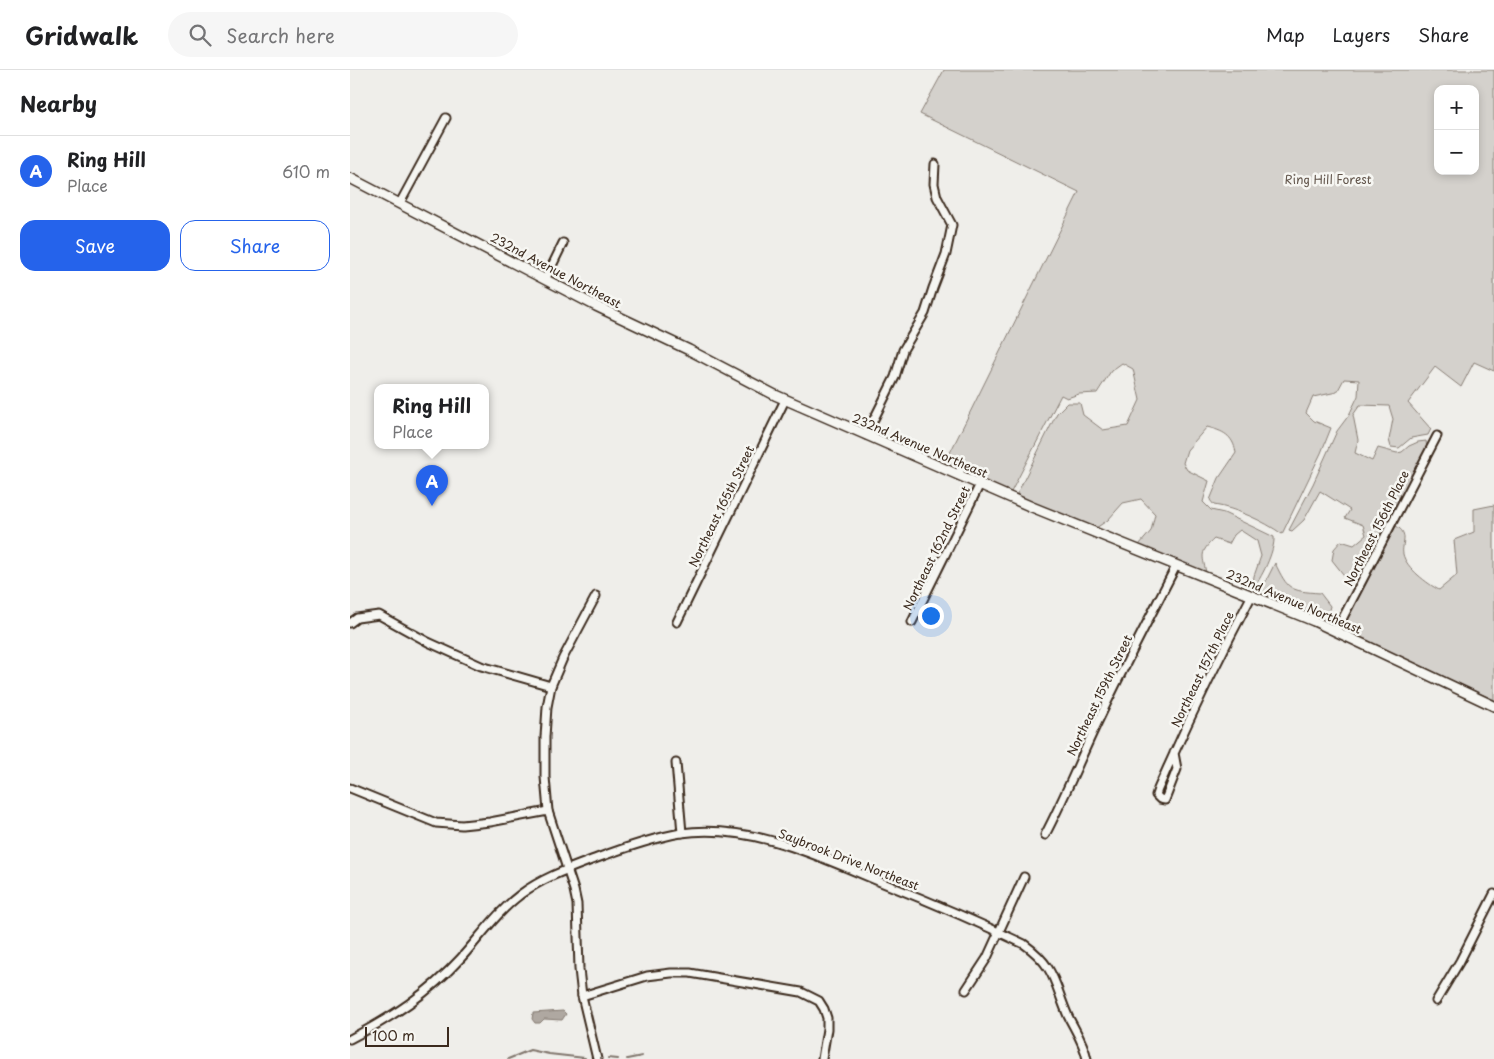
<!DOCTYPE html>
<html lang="en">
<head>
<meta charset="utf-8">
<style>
  body { margin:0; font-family:"Playpen Sans",sans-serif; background:#f6f6f6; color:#202124 }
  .controls { position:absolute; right:15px; top:15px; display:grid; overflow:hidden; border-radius:10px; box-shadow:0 2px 8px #0003 }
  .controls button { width:45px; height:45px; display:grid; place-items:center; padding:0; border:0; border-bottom:1px solid #e0e0e0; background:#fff; color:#202124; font:25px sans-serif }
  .scale { position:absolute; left:15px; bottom:12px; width:84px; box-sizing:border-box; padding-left:5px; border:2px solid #3b2a1e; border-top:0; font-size:14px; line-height:18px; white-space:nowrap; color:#3b2a1e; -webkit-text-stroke:4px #f6f6f2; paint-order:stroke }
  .you { position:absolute; left:580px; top:545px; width:18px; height:18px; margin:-12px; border:4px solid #fff; border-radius:50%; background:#1a73e8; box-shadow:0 0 0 8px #1a73e833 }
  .badge { display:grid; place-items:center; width:32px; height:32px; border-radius:50%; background:#2563eb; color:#fff; font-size:16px; font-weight:700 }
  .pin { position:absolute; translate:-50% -41px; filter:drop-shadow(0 1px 2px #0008) }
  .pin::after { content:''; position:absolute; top:26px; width:18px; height:15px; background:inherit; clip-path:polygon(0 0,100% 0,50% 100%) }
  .popup { position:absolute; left:24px; top:314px; width:115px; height:65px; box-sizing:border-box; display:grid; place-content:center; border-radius:10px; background:#fff; filter:drop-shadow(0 1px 4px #0005); font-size:16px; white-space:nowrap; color:#757577 }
  .popup b { font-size:19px; color:#202124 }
  .popup::after { content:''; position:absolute; left:50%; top:100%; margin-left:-10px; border:10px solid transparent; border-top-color:#fff }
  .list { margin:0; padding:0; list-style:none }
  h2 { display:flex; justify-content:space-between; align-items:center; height:65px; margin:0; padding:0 20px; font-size:21px }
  h2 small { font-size:16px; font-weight:400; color:#757577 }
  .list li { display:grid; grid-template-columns:32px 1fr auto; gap:15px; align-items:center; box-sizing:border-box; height:70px; padding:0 20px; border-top:1px solid #e0e0e0 }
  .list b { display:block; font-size:19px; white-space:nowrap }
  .list p { margin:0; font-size:16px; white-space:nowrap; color:#757577 }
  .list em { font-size:16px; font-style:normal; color:#757577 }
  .actions { display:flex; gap:10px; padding:15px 20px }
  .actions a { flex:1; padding:11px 0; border:1px solid #2563eb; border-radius:15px; text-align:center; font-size:18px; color:#2563eb }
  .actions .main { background:#2563eb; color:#fff }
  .icon { flex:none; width:28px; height:28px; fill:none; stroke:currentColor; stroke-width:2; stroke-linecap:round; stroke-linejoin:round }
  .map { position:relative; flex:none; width:1144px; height:989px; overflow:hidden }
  header { display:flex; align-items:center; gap:30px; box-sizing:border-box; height:70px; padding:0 25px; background:#fff; border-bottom:1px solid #e0e0e0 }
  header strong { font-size:24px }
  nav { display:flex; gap:28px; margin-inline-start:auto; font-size:18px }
  .search { width:350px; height:45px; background:#f6f6f6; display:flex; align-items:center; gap:12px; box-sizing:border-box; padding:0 18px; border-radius:28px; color:#757577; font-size:19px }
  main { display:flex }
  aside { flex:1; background:#fff }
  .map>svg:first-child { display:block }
</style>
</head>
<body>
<header>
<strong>Gridwalk</strong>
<div class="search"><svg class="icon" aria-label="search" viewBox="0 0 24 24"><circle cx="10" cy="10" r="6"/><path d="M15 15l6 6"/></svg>Search here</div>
<nav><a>Map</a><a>Layers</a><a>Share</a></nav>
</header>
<main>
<aside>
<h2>Nearby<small></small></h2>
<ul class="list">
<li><span class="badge">A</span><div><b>Ring Hill</b><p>Place</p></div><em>610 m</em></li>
</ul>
<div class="actions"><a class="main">Save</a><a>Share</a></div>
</aside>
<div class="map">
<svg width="1144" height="989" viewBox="0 0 1144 989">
  <rect width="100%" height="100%" fill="#efeeea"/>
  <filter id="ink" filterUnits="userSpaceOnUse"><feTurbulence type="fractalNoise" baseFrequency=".02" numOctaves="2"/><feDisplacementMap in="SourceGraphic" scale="10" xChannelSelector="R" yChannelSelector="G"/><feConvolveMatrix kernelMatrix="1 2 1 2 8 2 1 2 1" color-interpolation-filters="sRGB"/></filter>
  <g filter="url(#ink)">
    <g fill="#d4d1cc" stroke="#887e75" fill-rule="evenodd">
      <path d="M594,0H1144V301L1124,292L1111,317L1085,297L1058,333L1081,359L1078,365L1061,368L1049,378L1041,377L1039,370L1043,349L1039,336L1010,335L1003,345L1008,370L1005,383L1022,391L1028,378L1047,383L1052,382L1059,376L1068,372L1076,371L1077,379L1008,512L997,509L982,490L984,479L991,471L1004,475L1016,465L1013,455L995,448L1000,440L970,421L954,450L942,461L939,460L963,414L987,361L999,345L1008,326L1009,310L994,309L987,322L963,327L956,343L964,351L981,358L971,383L932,464C914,451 885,438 864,435L860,430L869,408L886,383C883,365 873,361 857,357L837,380L833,393L837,400L859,411L853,432L861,440L874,443L924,467C925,481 911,509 902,520L904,506L911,486L907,471L890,460L884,465L879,474L864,469C850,482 852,485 856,502L789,475L801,461L805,444L791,429L773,433L758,450L746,458L666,426L707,343L717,333H730L733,345L753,360L778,356L790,330L783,299L772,293L761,301L747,323L729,324L717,328L711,325L660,424L594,395L729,122L570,44ZM1088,19H1125V101H1088Z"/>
      <path d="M1144,435V630L992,559L1046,456C1060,464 1051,474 1053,484C1056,498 1078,514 1089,520L1107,505L1104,470L1124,462V439Z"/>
      <path d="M925,493C938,520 940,521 970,523L980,536L976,551L910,523Z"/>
    </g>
    <polygon fill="#afa8a1" stroke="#81766d" points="213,941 216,944 212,950 194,949 190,953 185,953 182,949 183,943"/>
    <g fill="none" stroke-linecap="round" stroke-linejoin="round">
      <g stroke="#81766d" stroke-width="2">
        <polyline points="258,988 268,989"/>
        <polyline points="158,989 180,980 199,984 235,988"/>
        <polyline points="277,989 292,986"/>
      </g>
      <defs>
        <g id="minor">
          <polyline points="50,133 96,48"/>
          <polyline points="196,208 213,173"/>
          <polyline points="516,365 545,307 553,280 575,243 583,218 596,184 602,155 587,127 584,114 585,94"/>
          <polyline points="608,405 612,397"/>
          <polyline points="246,526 213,588 201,616 197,637 195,667 195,707 198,741 224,820 227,834 229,899 232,926 247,989"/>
          <polyline points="327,552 435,330"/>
          <polyline points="562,552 630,414"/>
          <polyline points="0,553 7,548 29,545 78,572 131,596 201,616"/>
          <polyline points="986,561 1087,366"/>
          <path d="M824,683L827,699L815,730L810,729L806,725L808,719C837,653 868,589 902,525"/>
          <polyline points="326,693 332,763"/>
          <polyline points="0,718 86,753 112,755 140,752 198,741"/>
          <path d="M695,765C716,725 732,684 752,643C775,594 801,545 826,496"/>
          <polyline points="616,920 637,888 674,807"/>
          <polyline points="232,926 297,906 321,903 340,903 451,922 469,931 474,939 477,948 477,959 472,989"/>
          <polyline points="1086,931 1110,891 1144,824"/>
          <path d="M0,969C42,947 78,924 111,888C131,866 147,842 171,824C194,807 221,798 247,788C274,778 303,768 331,763C401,753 470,787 533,813C581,832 628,852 674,874C706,897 704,914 718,946C725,960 734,973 737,989"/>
        </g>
        <polyline id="tertiary" points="0,108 246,236 339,280 425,325 682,437 964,551 1144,636"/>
      </defs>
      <use href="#minor" stroke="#3b2a1e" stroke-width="11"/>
      <use href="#tertiary" stroke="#3b2a1e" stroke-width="12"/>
      <use href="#minor" stroke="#f6f6f2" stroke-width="7"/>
      <use href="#tertiary" stroke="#f6f6f2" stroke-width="9"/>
    </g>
  </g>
  <g text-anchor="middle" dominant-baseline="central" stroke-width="5" stroke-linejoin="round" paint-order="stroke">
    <g font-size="12" fill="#61544a" stroke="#f6f6f2">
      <text x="978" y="109">Ring Hill Forest</text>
    </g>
    <g font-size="12" fill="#3b2a1e" stroke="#f6f6f2">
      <text transform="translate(206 200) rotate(28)">232nd Avenue Northeast</text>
      <text transform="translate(570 375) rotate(23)">232nd Avenue Northeast</text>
      <text transform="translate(371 436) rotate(-64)">Northeast 165th Street</text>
      <text transform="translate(1026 458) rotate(-63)">Northeast 156th Place</text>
      <text transform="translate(586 478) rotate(-64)">Northeast 162nd Street</text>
      <text transform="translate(944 531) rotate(23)">232nd Avenue Northeast</text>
      <text transform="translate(852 599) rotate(-64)">Northeast 157th Place</text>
      <text transform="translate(749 625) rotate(-64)">Northeast 159th Street</text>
      <text transform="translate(499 789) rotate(21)">Saybrook Drive Northeast</text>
    </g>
  </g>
</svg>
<div class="controls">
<button>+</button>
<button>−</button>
</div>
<div class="scale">100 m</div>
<div class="you"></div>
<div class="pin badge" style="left:82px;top:436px">A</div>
<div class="popup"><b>Ring Hill</b>Place</div>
</div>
</main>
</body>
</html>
